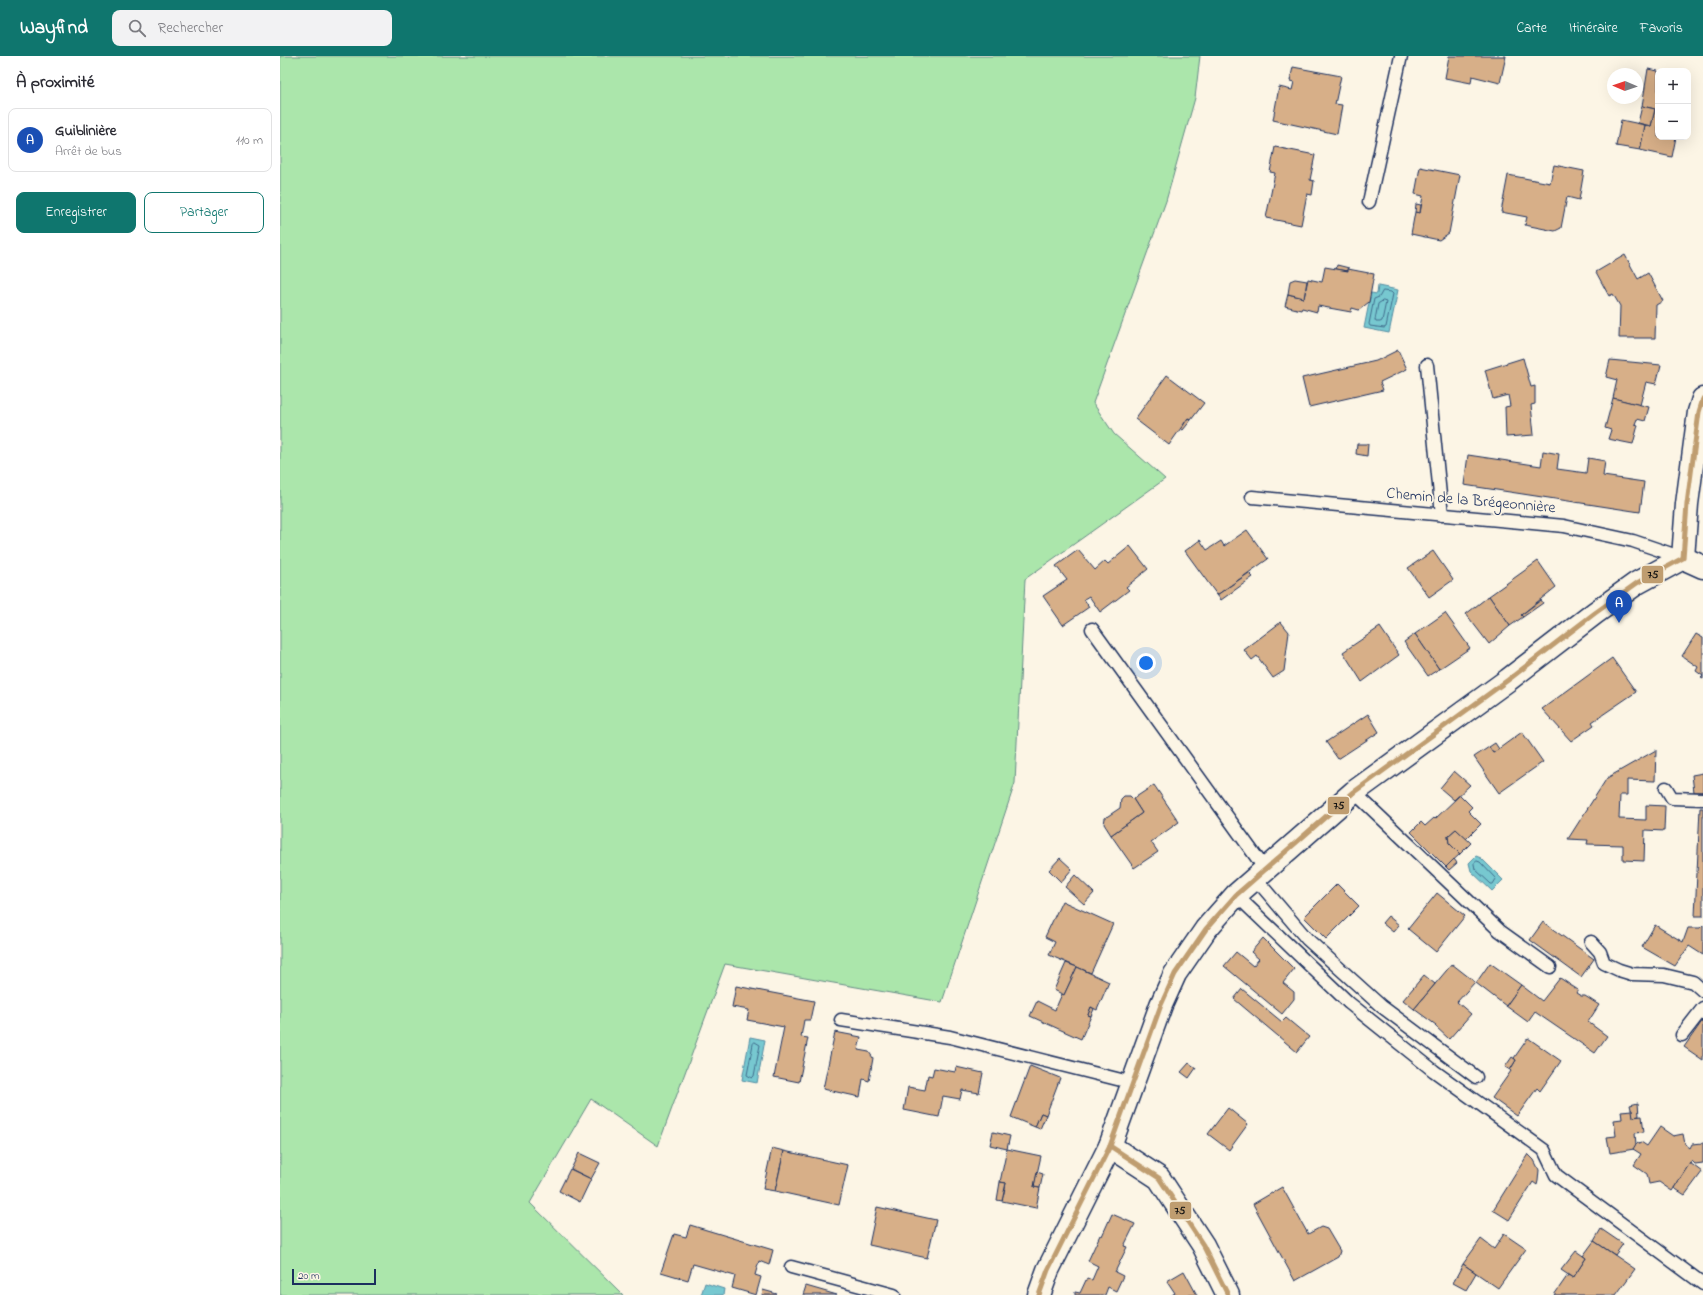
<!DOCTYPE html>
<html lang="fr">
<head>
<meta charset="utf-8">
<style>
  body { margin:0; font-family:"Indie Flower",sans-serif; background:#f2f2f3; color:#2b2b33 }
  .controls { position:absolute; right:12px; top:12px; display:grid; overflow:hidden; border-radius:8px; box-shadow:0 4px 16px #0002 }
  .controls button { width:36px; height:36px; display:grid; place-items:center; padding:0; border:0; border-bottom:1px solid #e1e1e2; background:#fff; color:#2b2b33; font:20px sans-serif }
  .compass { position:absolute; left:1327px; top:12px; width:36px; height:36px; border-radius:50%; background:#fff; box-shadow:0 4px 16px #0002; rotate:272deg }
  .scale { position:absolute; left:12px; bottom:10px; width:84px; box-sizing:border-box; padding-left:4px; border:2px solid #1b2f5e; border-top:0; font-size:11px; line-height:14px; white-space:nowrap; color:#1b2f5e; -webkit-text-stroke:3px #fcf5e5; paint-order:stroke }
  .you { position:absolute; left:866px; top:607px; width:14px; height:14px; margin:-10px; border:3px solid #fff; border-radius:50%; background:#1a73e8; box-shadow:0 0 0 6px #1a73e833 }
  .badge { display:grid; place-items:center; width:26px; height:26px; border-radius:50%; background:#0f766e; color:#fff; font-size:13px; font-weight:700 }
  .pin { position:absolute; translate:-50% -33px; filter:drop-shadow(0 1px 2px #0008) }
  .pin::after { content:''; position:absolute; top:21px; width:14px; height:12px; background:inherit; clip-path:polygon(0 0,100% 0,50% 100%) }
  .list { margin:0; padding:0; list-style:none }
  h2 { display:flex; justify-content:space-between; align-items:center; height:52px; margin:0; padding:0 16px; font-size:17px }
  h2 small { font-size:13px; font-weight:400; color:#7c7c81 }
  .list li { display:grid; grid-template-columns:26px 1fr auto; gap:12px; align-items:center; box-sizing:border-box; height:64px; margin:0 8px 8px; padding:0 8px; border:1px solid #e1e1e2; border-radius:8px }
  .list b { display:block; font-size:15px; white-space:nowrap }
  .list p { margin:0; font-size:13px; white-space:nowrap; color:#7c7c81 }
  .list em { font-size:13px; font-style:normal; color:#7c7c81 }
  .actions { display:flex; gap:8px; padding:12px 16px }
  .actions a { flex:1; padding:9px 0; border:1px solid #0f766e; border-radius:8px; text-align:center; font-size:14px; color:#0f766e }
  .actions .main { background:#0f766e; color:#fff }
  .icon { flex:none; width:22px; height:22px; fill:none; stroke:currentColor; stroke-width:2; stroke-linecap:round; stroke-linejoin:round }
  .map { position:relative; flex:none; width:1423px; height:1239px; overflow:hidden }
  header { display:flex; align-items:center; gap:24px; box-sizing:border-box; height:56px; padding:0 20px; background:#0f766e; color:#fff }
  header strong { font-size:19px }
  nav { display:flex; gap:22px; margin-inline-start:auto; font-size:14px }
  .search { width:280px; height:36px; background:#f2f2f3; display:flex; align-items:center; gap:10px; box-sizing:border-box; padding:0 14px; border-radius:8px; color:#7c7c81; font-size:15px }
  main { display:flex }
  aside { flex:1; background:#fff }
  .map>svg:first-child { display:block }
</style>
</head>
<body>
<header>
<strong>Wayfind</strong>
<div class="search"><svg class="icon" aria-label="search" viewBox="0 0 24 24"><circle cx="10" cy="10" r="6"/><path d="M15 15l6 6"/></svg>Rechercher</div>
<nav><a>Carte</a><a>Itinéraire</a><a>Favoris</a></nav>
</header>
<main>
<aside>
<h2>À proximité<small></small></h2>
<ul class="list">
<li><span class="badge" style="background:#1a4fb4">A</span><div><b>Guiblinière</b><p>Arrêt de bus</p></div><em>110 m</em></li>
</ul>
<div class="actions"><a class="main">Enregistrer</a><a>Partager</a></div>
</aside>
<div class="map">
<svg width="1423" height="1239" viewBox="0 0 1423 1239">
  <rect width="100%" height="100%" fill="#fcf5e5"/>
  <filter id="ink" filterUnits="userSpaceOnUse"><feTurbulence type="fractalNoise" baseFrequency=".025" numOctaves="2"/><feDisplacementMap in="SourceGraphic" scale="8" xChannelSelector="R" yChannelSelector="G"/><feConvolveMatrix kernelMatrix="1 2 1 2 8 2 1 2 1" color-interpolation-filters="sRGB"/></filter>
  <g filter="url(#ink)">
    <polygon fill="#abe6ab" stroke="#638a84" points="0,0 920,0 915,42 886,145 813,347 834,378 885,423 745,523 735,727 662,946 445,908 378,1090 311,1043 250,1147 343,1239 0,1239"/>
    <g fill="#77c8d0" stroke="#528ba2">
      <polygon points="1098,230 1118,234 1109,277 1084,272 1091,237 1097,238"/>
      <polygon points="1196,800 1201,802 1223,824 1212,835 1191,815 1189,807"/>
      <polygon points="470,981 485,984 477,1027 462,1024"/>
      <polygon points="425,1227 444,1233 443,1239 421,1239"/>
    </g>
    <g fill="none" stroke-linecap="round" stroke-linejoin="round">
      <g stroke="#406c8c" stroke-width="1">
        <polygon points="1103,235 1111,236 1113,238 1106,271 1104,272 1090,270 1089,268 1094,243 1099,241"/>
        <polygon points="1103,245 1106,246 1102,265 1100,266 1096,266 1095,264 1098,248"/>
        <polygon points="1197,805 1200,806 1216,823 1213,828 1211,828 1195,813 1194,808"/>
        <polygon points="475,986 480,989 474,1020 472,1022 467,1019 473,988"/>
      </g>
    </g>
    <g fill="#d7af88" stroke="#1b2f5e">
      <polygon points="1169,0 1226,0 1220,27 1192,20 1191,27 1165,22"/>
      <polygon points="1013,11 1061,20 1055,48 1062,49 1057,78 993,64 999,31 1012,34 1014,26 1010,25"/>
      <polygon points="1368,13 1378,15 1378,81 1396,81 1392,101 1360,94 1365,69 1371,70 1375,53 1362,50"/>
      <polygon points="1362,50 1375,53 1371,70 1358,67"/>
      <polygon points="1341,64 1365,69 1360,94 1336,90"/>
      <polygon points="995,91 1035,99 1030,124 1034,125 1032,139 1027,138 1021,169 986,162 995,117 990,116"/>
      <polygon points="1274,109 1304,115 1299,144 1287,141 1281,172 1275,175 1245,169 1247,161 1221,156 1228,119 1270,127"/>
      <polygon points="1140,111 1180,119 1169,177 1159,184 1131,178 1135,156 1140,157 1143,140 1135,138"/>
      <polygon points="1136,148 1141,149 1140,157 1135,156"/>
      <polygon points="1345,199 1358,223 1368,217 1383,245 1376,249 1375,282 1339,282 1340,250 1333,238 1329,240 1316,216"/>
      <polygon points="1057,209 1069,212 1068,215 1056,213"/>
      <polygon points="1045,211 1068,215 1068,213 1094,218 1089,246 1079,254 1072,252 1071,256 1038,250 1037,256 1022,252 1021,254 1005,250 1008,238 1024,242 1028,223 1042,226"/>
      <polygon points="1015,223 1027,225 1024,242 1008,238 1010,225"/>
      <polygon points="1118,294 1127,313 1100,326 1103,334 1029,351 1022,322 1096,305"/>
      <polygon points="1243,302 1251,331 1255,330 1255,348 1251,349 1254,379 1226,381 1225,351 1230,350 1228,339 1213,343 1205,314"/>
      <polygon points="1330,304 1381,309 1376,328 1366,326 1360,349 1333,342 1337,324 1326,321"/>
      <polygon points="887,319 924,347 911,364 908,362 889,389 855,363"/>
      <polygon points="1333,342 1369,351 1365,365 1357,363 1355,368 1358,369 1353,388 1328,383 1331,374 1325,372"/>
      <polygon points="908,362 911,364 903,374 901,373"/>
      <polygon points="1077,388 1088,388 1087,400 1076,398"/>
      <polygon points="1263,395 1279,398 1277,413 1306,417 1308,402 1325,405 1323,420 1364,426 1360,456 1184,429 1188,399 1261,410"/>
      <polygon points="967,474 988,503 937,539 905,495 920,484 927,494 941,485 944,490"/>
      <polygon points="850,490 868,513 846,531 849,534 820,556 809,540 804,543 809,551 783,569 763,540 787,524 776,510 798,494 815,514 825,505 828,508"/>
      <polygon points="1153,495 1173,524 1149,541 1128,512"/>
      <polygon points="1258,505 1276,531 1241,559 1243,561 1230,570 1209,540"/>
      <polygon points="969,517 973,521 941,544 937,539"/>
      <polygon points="1209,540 1230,570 1209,588 1186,558"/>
      <polygon points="1261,544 1263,547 1243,561 1241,559"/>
      <polygon points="1165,557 1190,592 1159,613 1135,578"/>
      <polygon points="1001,566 1009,576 1004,615 993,622 977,600 972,604 964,594"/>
      <polygon points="1100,571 1119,599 1082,626 1063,596"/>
      <polygon points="1135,578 1159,613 1148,620 1124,586"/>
      <polygon points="1416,578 1423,582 1423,623 1421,622 1423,620 1416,615 1418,611 1402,600"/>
      <polygon points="1332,602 1356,636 1312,666 1314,669 1291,685 1262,653"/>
      <polygon points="1088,658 1099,676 1058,703 1046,686"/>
      <polygon points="1242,676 1263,706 1219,737 1194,701 1209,691 1213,697"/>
      <polygon points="1215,687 1219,693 1213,697 1209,691"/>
      <polygon points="1376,694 1375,725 1347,724 1347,739 1340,739 1339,763 1366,764 1366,749 1385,750 1384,775 1365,774 1364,805 1343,804 1343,789 1307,788 1308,784 1288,783 1327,722"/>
      <polygon points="1174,715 1190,729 1174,744 1160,732"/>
      <polygon points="1423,717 1423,736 1414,736 1412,719"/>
      <polygon points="874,729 899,766 871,786 878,796 854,812 831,779 862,757 853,743"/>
      <polygon points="1180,739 1192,751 1188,755 1201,768 1186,783 1176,773 1168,780 1169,787 1180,798 1166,811 1131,776 1141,766 1145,770 1154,762 1155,763"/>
      <polygon points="844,740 850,740 853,743 862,757 831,779 824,768 825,762 840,752 841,743"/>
      <polygon points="1420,752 1423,752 1423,860 1415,860"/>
      <polygon points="1176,773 1191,787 1180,798 1169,787 1168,780"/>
      <polygon points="780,802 792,813 781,826 769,814"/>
      <polygon points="1174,803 1177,807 1169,814 1166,811"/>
      <polygon points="795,819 814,837 804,848 785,831"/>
      <polygon points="1057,828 1079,850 1046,883 1024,861"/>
      <polygon points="1157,837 1185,860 1156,896 1128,873"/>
      <polygon points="782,845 833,868 811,917 769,899 775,886 765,881"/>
      <polygon points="1108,860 1119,869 1113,876 1102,867"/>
      <polygon points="1263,866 1314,903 1301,921 1250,884"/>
      <polygon points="1375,869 1403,886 1408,872 1420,872 1423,869 1423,899 1409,890 1395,910 1362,891"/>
      <polygon points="983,882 1014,913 1003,927 1014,936 1014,943 1002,958 944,910 956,896 973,910 979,903 971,896"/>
      <polygon points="786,907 797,911 784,939 774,934"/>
      <polygon points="1210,907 1241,929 1226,950 1196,927"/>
      <polygon points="1172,908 1195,926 1177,946 1191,958 1169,983 1155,970 1156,969 1134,953"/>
      <polygon points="797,911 829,926 817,954 811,951 808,959 811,960 801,983 750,960 757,945 775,954 782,938 784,939"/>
      <polygon points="1144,919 1155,928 1134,953 1123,944"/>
      <polygon points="1280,922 1298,934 1296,937 1301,940 1305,940 1319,949 1308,966 1327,980 1315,997 1255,956 1248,966 1226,950 1241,929 1262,945"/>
      <polygon points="456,930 534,945 530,964 524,964 521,981 528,982 519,1026 494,1021 504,971 467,964 469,954 452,951"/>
      <polygon points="962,933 1002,966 1006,962 1029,981 1017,996 954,943"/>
      <polygon points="811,951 814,953 811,960 808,959"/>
      <polygon points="1423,964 1423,1004 1404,991"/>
      <polygon points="555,976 581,981 578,994 589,996 593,1002 589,1025 583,1023 580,1041 543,1033"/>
      <polygon points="1248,982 1281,1005 1260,1035 1257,1032 1237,1060 1212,1042 1231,1015 1230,1014 1236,1004 1234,1002"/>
      <polygon points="1232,1001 1236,1004 1230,1014 1225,1011"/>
      <polygon points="909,1007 916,1012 909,1022 901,1016"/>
      <polygon points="750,1010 780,1022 766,1059 761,1057 755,1071 731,1061"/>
      <polygon points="676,1011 703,1017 699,1037 682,1034 680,1043 663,1040 659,1061 624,1054 628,1031 645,1034 648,1019 652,1020 654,1012 675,1016"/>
      <polygon points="1358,1047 1359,1060 1353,1061 1350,1049"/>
      <polygon points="948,1052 968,1068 949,1094 928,1078"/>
      <polygon points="1352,1054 1353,1061 1362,1060 1364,1076 1355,1077 1356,1089 1354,1093 1330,1097 1327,1081 1336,1080 1334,1064 1342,1063 1341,1055"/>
      <polygon points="761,1057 766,1059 760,1073 755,1071"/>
      <polygon points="1380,1071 1393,1080 1403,1078 1405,1088 1410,1092 1412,1088 1423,1087 1423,1107 1415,1108 1412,1105 1392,1135 1379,1126 1369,1128 1367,1118 1354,1109 1361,1098 1353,1093 1356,1088 1361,1086 1367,1090"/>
      <polygon points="713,1076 730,1080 727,1093 710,1089"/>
      <polygon points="492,1092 504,1095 495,1135 483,1133"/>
      <polygon points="727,1093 761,1100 754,1131 760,1132 756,1152 722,1145 726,1127 720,1126"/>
      <polygon points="504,1095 568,1109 559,1149 495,1135"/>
      <polygon points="299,1097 320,1107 311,1123 291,1113"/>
      <polygon points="1248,1098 1254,1104 1259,1114 1258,1125 1257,1129 1253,1126 1229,1164 1213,1154"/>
      <polygon points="1410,1107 1422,1116 1405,1139 1394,1132"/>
      <polygon points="290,1113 311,1123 300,1146 279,1135"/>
      <polygon points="757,1116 763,1118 760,1132 754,1131"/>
      <polygon points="720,1126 726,1127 722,1145 717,1144"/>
      <polygon points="1002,1131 1028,1178 1041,1171 1047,1173 1060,1195 1058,1201 1015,1225 973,1148"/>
      <polygon points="597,1151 656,1164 647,1202 589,1189"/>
      <polygon points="832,1158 855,1168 844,1190 847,1191 835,1216 843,1220 836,1235 828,1231 825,1239 795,1239 795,1236 800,1237 807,1222 812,1224 818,1210 808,1205 820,1179 822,1180"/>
      <polygon points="410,1169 493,1194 489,1209 479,1205 475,1219 481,1221 476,1239 452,1232 455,1220 413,1208 408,1224 381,1216 394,1178 406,1181"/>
      <polygon points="1321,1173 1343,1188 1335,1199 1314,1185"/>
      <polygon points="1224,1178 1246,1193 1218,1232 1183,1208 1201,1183 1214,1193"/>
      <polygon points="1314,1185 1355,1213 1336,1239 1274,1239 1288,1219 1293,1222 1306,1202 1303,1200"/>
      <polygon points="1296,1195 1306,1202 1293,1222 1281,1214"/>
      <polygon points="1183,1208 1196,1217 1186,1234 1173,1227"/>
      <polygon points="904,1215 917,1239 892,1239 895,1237 887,1225"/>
      <polygon points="526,1230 557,1239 523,1239"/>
      <polygon points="483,1234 497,1238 496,1239 482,1239"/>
    </g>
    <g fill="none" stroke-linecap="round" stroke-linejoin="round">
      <defs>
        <g id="lane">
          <polyline points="1089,146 1121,0"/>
          <polyline points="1147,309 1162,459"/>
          <polyline points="972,441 1284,470 1353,485 1403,502"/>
          <polyline points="812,573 985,813"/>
          <polyline points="1386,732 1392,742 1423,743"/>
          <polyline points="1074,736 1220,875 1270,911"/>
          <polyline points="975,822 1027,883 1101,950 1196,1021"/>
          <polyline points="956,839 1069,947 1154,1015 1264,1094 1276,1119 1423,1228"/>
          <polyline points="1311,886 1320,896 1324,907 1339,914 1352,918 1384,919 1413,926 1423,935"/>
          <polyline points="561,964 670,981 853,1027"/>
          <polyline points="1402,979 1423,952"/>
          <polyline points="511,1211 614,1239"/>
        </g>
        <g id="street">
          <polyline points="1403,502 1423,511"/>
          <polyline points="830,1090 879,1122 923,1189 948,1239"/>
          <polyline points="759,1239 768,1214 830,1090 881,949 895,918 926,873 956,839 1074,736 1228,624 1315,557 1357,527 1403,502 1407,448 1419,356 1423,343"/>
        </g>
      </defs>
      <use href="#lane" stroke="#1b2f5e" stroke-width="15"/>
      <use href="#street" stroke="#1b2f5e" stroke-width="25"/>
      <use href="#lane" stroke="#fcf5e5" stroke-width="12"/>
      <use href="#street" stroke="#fcf5e5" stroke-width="22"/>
      <defs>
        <g id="bus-1">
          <polyline points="830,1090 879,1122 923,1189 948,1239"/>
          <polyline points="759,1239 768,1214 830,1090 881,949 895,918 926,873 956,839 1074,736 1228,624 1315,557 1357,527 1403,502 1407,448 1419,356 1423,343"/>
        </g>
      </defs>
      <use href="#bus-1" stroke="#fcf5e5" stroke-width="8"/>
      <use href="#bus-1" stroke="#bf9d70" stroke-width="5"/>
    </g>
  </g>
  <g text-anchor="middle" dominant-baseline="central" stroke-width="3.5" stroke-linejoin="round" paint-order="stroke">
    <g font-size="16" fill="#1b2f5e" stroke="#fcf5e5">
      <text transform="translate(1191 445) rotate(5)">Chemin de la Brégeonnière</text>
    </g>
  </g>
  <g stroke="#fcf5e5" stroke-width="1.5">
    <rect x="1361" y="509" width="23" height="19" rx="4" fill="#bf9d70"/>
    <rect x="1047" y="740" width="23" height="19" rx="4" fill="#bf9d70"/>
    <rect x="889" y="1145" width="23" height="19" rx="4" fill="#bf9d70"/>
  </g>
  <g font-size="11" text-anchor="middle" font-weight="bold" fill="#111">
    <text x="1373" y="522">75</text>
    <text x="1059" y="753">75</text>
    <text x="900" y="1158">75</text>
  </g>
</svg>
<div class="controls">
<button>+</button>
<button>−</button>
</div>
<svg class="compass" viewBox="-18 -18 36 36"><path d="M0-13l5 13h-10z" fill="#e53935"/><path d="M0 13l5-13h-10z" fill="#7c7c81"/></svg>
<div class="scale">20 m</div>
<div class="you"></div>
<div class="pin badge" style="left:1339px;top:567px;background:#1a4fb4">A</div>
</div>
</main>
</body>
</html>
